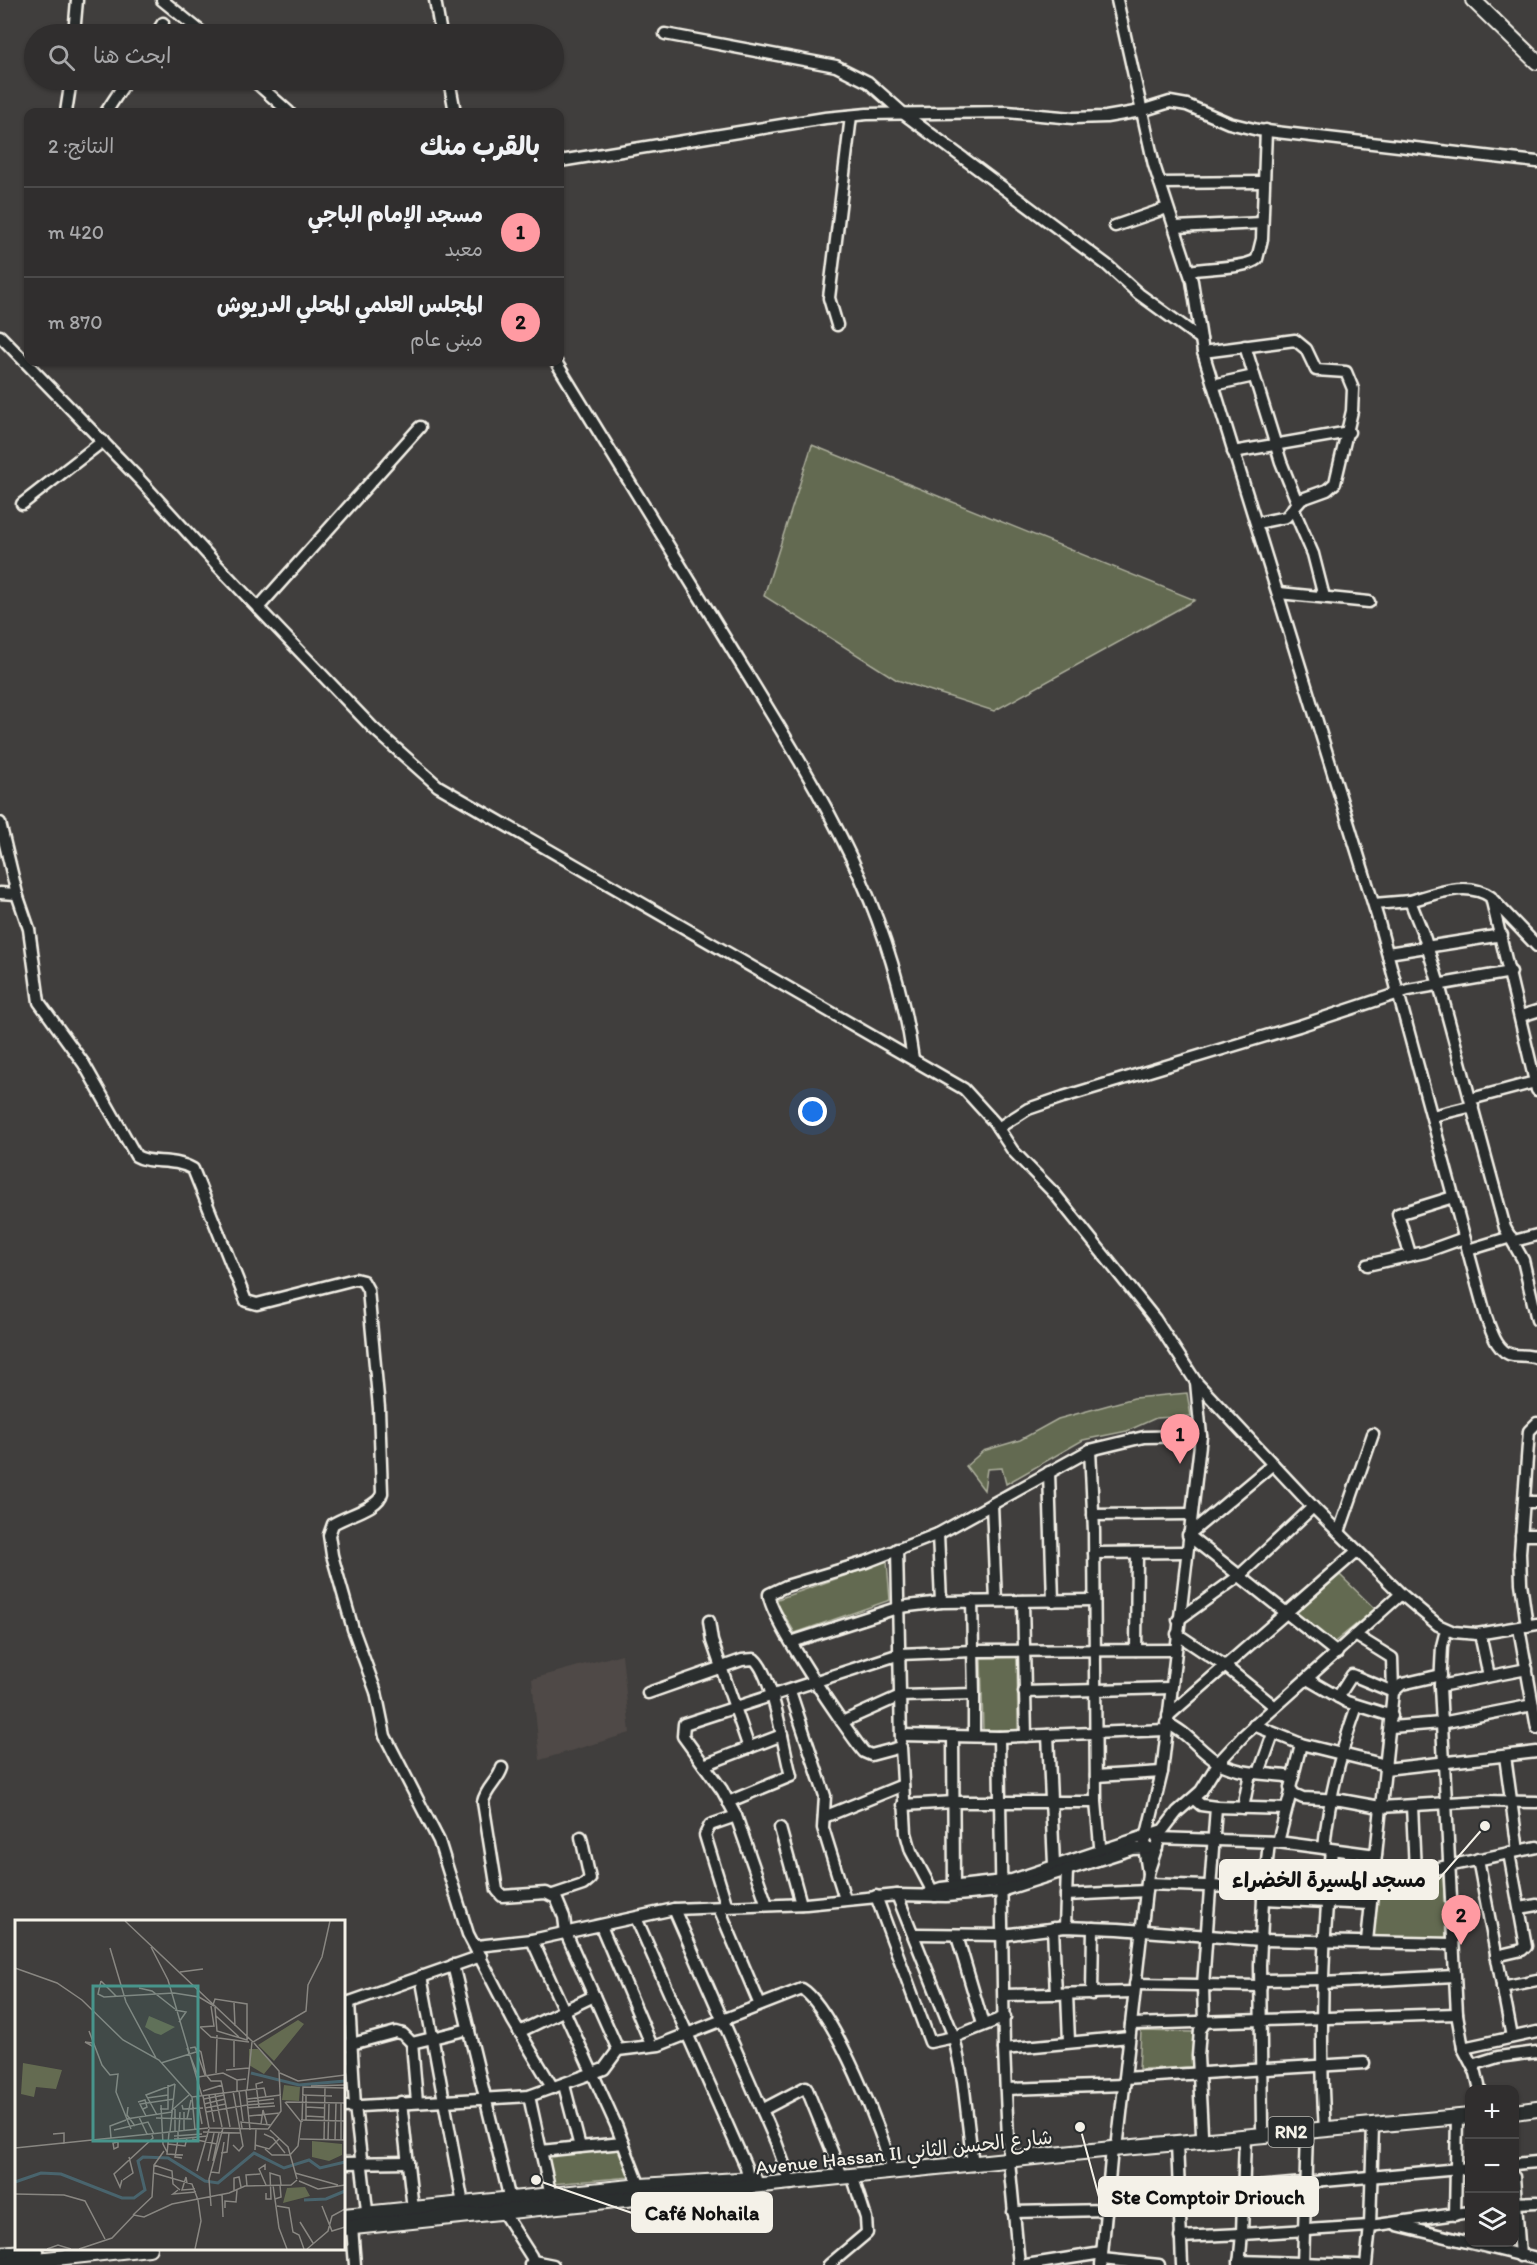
<!DOCTYPE html>
<html lang="ar">
<head>
<meta charset="utf-8">
<style>
  body { margin:0; font-family:Itim,"Playpen Sans Arabic",sans-serif; background:#383636; color:#f1f3f6; direction:rtl }
  .controls { position:absolute; right:18px; bottom:18px; display:grid; overflow:hidden; border-radius:12px; box-shadow:0 2px 4px #0004 }
  .controls button { width:54px; height:54px; display:grid; place-items:center; padding:0; border:0; border-bottom:2px solid #4b4a4a; background:#302e2e; color:#f1f3f6; font:30px sans-serif }
  .you { position:absolute; left:813px; top:1112px; width:21px; height:21px; margin:-15px; border:4px solid #fff; border-radius:50%; background:#1a73e8; box-shadow:0 0 0 9px #1a73e833 }
  .badge { display:grid; place-items:center; width:39px; height:39px; border-radius:50%; background:#ff9aa2; color:#111; font-size:20px; font-weight:700 }
  .pin { position:absolute; translate:-50% -50px; filter:drop-shadow(0 2px 3px #0008) }
  .pin::after { content:''; position:absolute; top:32px; width:21px; height:18px; background:inherit; clip-path:polygon(0 0,100% 0,50% 100%) }
  .list { margin:0; padding:0; list-style:none }
  h2 { display:flex; justify-content:space-between; align-items:center; height:78px; margin:0; padding:0 24px; font-size:26px }
  h2 small { font-size:20px; font-weight:400; color:#a8a8aa }
  .list li { display:grid; grid-template-columns:39px 1fr auto; gap:18px; align-items:center; box-sizing:border-box; height:90px; padding:0 24px; border-top:2px solid #4b4a4a }
  .list b { display:block; font-size:22px; white-space:nowrap }
  .list p { margin:0; font-size:20px; white-space:nowrap; color:#a8a8aa }
  .list em { font-size:20px; font-style:normal; color:#a8a8aa }
  .icon { flex:none; width:33px; height:33px; fill:none; stroke:currentColor; stroke-width:2; stroke-linecap:round; stroke-linejoin:round }
  .map { position:relative; flex:none; width:1537px; height:2265px; overflow:hidden; direction:ltr }
  .search { position:absolute; background:#302e2e; box-shadow:0 2px 4px #0004; left:24px; top:24px; width:540px; height:66px; display:flex; align-items:center; gap:15px; box-sizing:border-box; padding:0 21px; border-radius:33px; color:#a8a8aa; font-size:22px }
  .panel { position:absolute; background:#302e2e; box-shadow:0 2px 4px #0004; left:24px; top:108px; width:540px; height:258px; border-radius:12px; direction:rtl }
  .map>svg:first-child { display:block }
</style>
</head>
<body>
<div class="map">
<svg width="1537" height="2265" viewBox="0 0 1537 2265">
  <rect width="100%" height="100%" fill="#403e3d"/>
  <filter id="ink" filterUnits="userSpaceOnUse"><feTurbulence type="fractalNoise" baseFrequency=".0167" numOctaves="2"/><feDisplacementMap in="SourceGraphic" scale="12" xChannelSelector="R" yChannelSelector="G"/><feConvolveMatrix kernelMatrix="1 2 1 2 8 2 1 2 1" color-interpolation-filters="sRGB"/></filter>
  <g filter="url(#ink)">
    <polygon fill="#4f4a47" points="622,1654 630,1733 540,1760 532,1679"/>
    <g fill="#646b51" stroke="#acae9c" stroke-width="1.5">
      <polygon points="812,445 1195,600 994,711 897,680 764,596"/>
      <polygon points="1187,1393 1191,1416 1156,1418 1127,1431 1083,1440 1006,1484 1002,1468 987,1469 984,1490 966,1466 983,1451 1020,1440 1058,1419 1134,1398"/>
      <polygon points="887,1561 890,1600 795,1633 775,1600"/>
      <polygon points="1340,1575 1375,1609 1332,1644 1294,1614"/>
      <polygon points="1017,1657 1018,1730 983,1730 981,1658"/>
      <polygon points="1443,1874 1446,1939 1373,1937 1376,1877"/>
      <polygon points="1141,2031 1193,2032 1192,2067 1139,2069"/>
      <polygon points="618,2147 631,2177 552,2184 544,2153"/>
    </g>
    <g fill="none" stroke-linecap="round" stroke-linejoin="round">
      <defs>
        <g id="minor">
          <polyline points="162,0 204,34"/>
          <polyline points="435,0 441,34"/>
          <path d="M1117,0L1154,165L1192,281L1203,352L1378,919L1486,1317C1491,1330 1497,1353 1513,1355C1521,1356 1529,1355 1537,1358"/>
          <polyline points="74,34 77,0"/>
          <polyline points="156,34 163,23"/>
          <polyline points="665,34 836,66 868,82 904,114 1107,265 1139,294 1201,339"/>
          <polyline points="253,80 289,112"/>
          <polyline points="449,80 455,112"/>
          <polyline points="66,112 71,80"/>
          <polyline points="106,112 127,80"/>
          <polyline points="560,161 825,118 867,114 1007,112 1073,118 1106,117 1141,111 1170,102 1187,105 1229,123 1258,130 1537,162"/>
          <polyline points="1160,183 1263,182"/>
          <polyline points="1115,226 1167,208"/>
          <polyline points="1175,227 1262,223"/>
          <path d="M1189,271C1207,267 1245,269 1257,259L1262,239L1266,130"/>
          <polyline points="837,325 829,298 851,116"/>
          <polyline points="0,336 139,479 217,565 373,728 438,786 964,1089 994,1122 1013,1151 1055,1194 1155,1319 1196,1382 1313,1507 1401,1594 1438,1625 1454,1632 1477,1634 1537,1624"/>
          <polyline points="1245,346 1281,462 1297,502"/>
          <polyline points="1203,352 1295,340 1306,349 1316,370 1346,372 1353,389 1352,411 1335,483 1327,490 1302,499 1286,517 1257,523"/>
          <path d="M556,362C614,457 673,552 731,648C813,782 891,899 913,1059"/>
          <polyline points="1213,385 1254,376"/>
          <polyline points="1233,452 1349,432"/>
          <polyline points="22,504 103,441"/>
          <polyline points="1293,508 1313,554 1324,597"/>
          <polyline points="1279,593 1369,602"/>
          <polyline points="258,608 420,427"/>
          <path d="M0,823L17,894L29,929L39,1002L84,1064L136,1156C151,1165 172,1157 193,1169L246,1301L257,1304L355,1279L363,1281L368,1290L379,1408L382,1493C379,1508 347,1515 333,1524L329,1535L332,1555L353,1629L376,1692L385,1736L439,1841L468,1934L513,2021L553,2088"/>
          <polyline points="0,893 17,894"/>
          <polyline points="1493,900 1537,946"/>
          <path d="M1410,901C1435,894 1468,880 1491,897L1537,1090"/>
          <polyline points="1374,904 1410,901 1424,936 1440,988 1505,1228 1523,1260 1537,1320"/>
          <polyline points="1388,953 1502,935"/>
          <polyline points="1521,1016 1537,1011"/>
          <polyline points="1471,1099 1535,1082"/>
          <polyline points="1432,1116 1473,1106"/>
          <polyline points="998,1128 1028,1109 1063,1097 1299,1026 1408,990 1511,972"/>
          <polyline points="1514,1241 1537,1235"/>
          <polyline points="1468,1250 1511,1237"/>
          <polyline points="1410,1254 1398,1214 1453,1197"/>
          <polyline points="1367,1265 1425,1252 1464,1238"/>
          <polyline points="1273,1464 1188,1535 1337,1653"/>
          <polyline points="1049,1472 1053,1601"/>
          <polyline points="1524,1502 1537,1502"/>
          <polyline points="992,1504 996,1601"/>
          <polyline points="1093,1515 1190,1514"/>
          <polyline points="1339,1532 1373,1434"/>
          <polyline points="938,1534 941,1602"/>
          <polyline points="1521,1535 1537,1535"/>
          <polyline points="897,1549 901,1740"/>
          <polyline points="1094,1553 1186,1552"/>
          <polyline points="1023,1601 1026,1736"/>
          <polyline points="1178,1620 1239,1576 1313,1507"/>
          <polyline points="709,1621 712,1641 749,1748"/>
          <polyline points="1527,1626 1521,1583 1520,1553 1529,1431 1537,1423"/>
          <polyline points="1519,1628 1537,1728"/>
          <polyline points="1446,1630 1442,1646 1440,1686 1457,2014 1463,2048 1476,2073 1480,2090"/>
          <polyline points="1177,1634 1225,1666 1274,1706"/>
          <polyline points="1480,1634 1489,1676"/>
          <polyline points="791,1642 900,1607 941,1602 1094,1600"/>
          <polyline points="1136,1650 1137,1553"/>
          <polyline points="1307,1679 1347,1702 1392,1716"/>
          <polyline points="1440,1686 1527,1669"/>
          <polyline points="790,1691 825,1796 823,1828 845,1899"/>
          <polyline points="1024,1692 1170,1688"/>
          <path d="M648,1693L742,1660L754,1659C773,1675 784,1750 791,1776L728,1802"/>
          <polyline points="1338,1697 1352,1675 1393,1692 1392,1658 1355,1635"/>
          <polyline points="1168,1716 1357,1551"/>
          <polyline points="842,1722 900,1696 974,1694 972,1601"/>
          <path d="M1166,1723C1187,1731 1200,1752 1219,1763C1242,1775 1268,1773 1293,1777"/>
          <polyline points="1254,1725 1301,1744 1386,1765"/>
          <polyline points="1391,1727 1441,1723 1533,1705"/>
          <polyline points="901,1735 999,1737 1165,1730"/>
          <polyline points="1048,1735 1054,1864"/>
          <polyline points="953,1736 954,1886"/>
          <polyline points="974,1736 974,1694"/>
          <polyline points="999,1737 1004,2049 1009,2161 1019,2265"/>
          <polyline points="1301,1744 1290,1788 1294,1794 1303,1798 1341,1800 1380,1807 1483,1801 1537,1802"/>
          <polyline points="1505,1756 1518,1851"/>
          <polyline points="704,1765 782,1735"/>
          <path d="M502,1768C498,1781 486,1788 483,1802L497,1890L502,1896L546,1893L556,1898L564,1917L566,1933L618,2050"/>
          <polyline points="1385,1769 1537,1752"/>
          <polyline points="1259,1773 1273,1734"/>
          <polyline points="1096,1776 1162,1772"/>
          <polyline points="1194,1799 1201,1805 1216,1807 1203,1985 1204,2024 1200,2030 1198,2056 1202,2133"/>
          <polyline points="1096,1802 1101,1856"/>
          <polyline points="903,1805 954,1802 1096,1802 1094,1531 1090,1450"/>
          <polyline points="1412,1806 1415,1871"/>
          <polyline points="1216,1807 1286,1809"/>
          <polyline points="1243,1808 1250,1773"/>
          <polyline points="824,1817 903,1785"/>
          <polyline points="780,1828 801,1904"/>
          <polyline points="1157,1838 1278,1842 1376,1855"/>
          <polyline points="1278,1842 1291,1792"/>
          <path d="M1324,1848C1329,1797 1340,1753 1357,1706"/>
          <polyline points="1478,1859 1512,2037"/>
          <polyline points="1374,1872 1434,1869 1537,1847"/>
          <polyline points="1148,1873 1144,1847 1162,1772 1201,1436 1196,1382"/>
          <polyline points="1266,1874 1328,1880"/>
          <polyline points="1147,1884 1264,1888"/>
          <polyline points="929,1892 941,1888 1012,1880 1163,1830 1177,1812 1201,1791 1219,1762 1244,1735 1401,1594"/>
          <polyline points="553,1895 583,1885 590,1879 581,1837"/>
          <polyline points="897,1895 954,2037 963,2081 973,2165"/>
          <polyline points="1066,1895 1146,1891"/>
          <polyline points="876,1896 930,2042 954,2037 1005,2017"/>
          <path d="M935,1896L911,1851L906,1833L901,1747L871,1755L864,1752C848,1733 766,1612 769,1594L786,1586L866,1562L938,1534L1090,1450L1144,1437L1201,1436"/>
          <polyline points="1263,1899 1370,1904"/>
          <polyline points="767,1905 736,1816 722,1790 683,1736 684,1724 900,1654 973,1651 1175,1650"/>
          <polyline points="727,1907 705,1835 710,1825 736,1816"/>
          <polyline points="719,1908 760,2005"/>
          <polyline points="1520,1908 1537,1905"/>
          <polyline points="674,1909 776,2142 791,2184"/>
          <polyline points="636,1918 746,2167 749,2185"/>
          <polyline points="601,1926 651,2044"/>
          <polyline points="1065,1927 1067,1870"/>
          <polyline points="1053,1928 1056,1994"/>
          <polyline points="915,1934 1003,1935 1065,1927 1118,1929 1261,1940 1452,1944"/>
          <polyline points="957,1936 983,2024"/>
          <polyline points="532,1940 616,2125 642,2192"/>
          <polyline points="1367,1941 1393,1692 1402,1684 1441,1675"/>
          <polyline points="477,1946 532,1940 674,1909 806,1904 897,1895 946,1896 1001,1891 1132,1849 1157,1848"/>
          <polyline points="1496,1956 1522,1950 1526,1946 1509,1853"/>
          <polyline points="453,1965 510,2200"/>
          <polyline points="421,1976 463,2204"/>
          <polyline points="1261,1980 1323,1979"/>
          <polyline points="1323,1983 1454,1976"/>
          <polyline points="1135,1984 1261,1986"/>
          <polyline points="1502,1987 1537,1980"/>
          <polyline points="1067,1994 1069,2041"/>
          <polyline points="1092,1994 1093,1928"/>
          <polyline points="1005,1995 1134,1992"/>
          <polyline points="349,2002 355,2106 368,2219"/>
          <polyline points="344,2004 481,1956"/>
          <polyline points="1131,2024 1457,2014"/>
          <polyline points="519,2032 594,1996"/>
          <polyline points="412,2043 417,2102"/>
          <polyline points="344,2046 396,2032 403,2034 412,2043 469,2029"/>
          <polyline points="1463,2048 1537,2032"/>
          <polyline points="1004,2049 1129,2037"/>
          <polyline points="1472,2065 1498,2057 1537,2052"/>
          <polyline points="1125,2078 1364,2063"/>
          <polyline points="564,2085 580,2147 623,2143"/>
          <polyline points="1006,2089 1124,2085"/>
          <polyline points="529,2096 552,2201"/>
          <polyline points="401,2102 413,2209"/>
          <path d="M344,2107L529,2096L604,2069L618,2050L659,2045L802,1989C832,2007 885,2136 892,2172"/>
          <polyline points="762,2110 806,2087 840,2171"/>
          <polyline points="1262,2127 1260,1965 1263,1899 1269,1842"/>
          <path d="M1325,2130C1319,2037 1322,1943 1332,1850"/>
          <polyline points="1245,2137 1242,2234 1370,2226 1470,2212"/>
          <polyline points="1118,2140 1148,1873 1158,1843"/>
          <polyline points="1177,2143 1182,2265"/>
          <polyline points="541,2151 580,2147"/>
          <polyline points="344,2163 408,2162"/>
          <polyline points="1514,2164 1537,2162"/>
          <polyline points="1514,2177 1520,2256"/>
          <polyline points="1178,2194 1470,2168"/>
          <polyline points="1514,2203 1537,2202"/>
          <polyline points="503,2212 531,2256 533,2261 530,2265"/>
          <polyline points="1013,2212 1107,2210"/>
          <polyline points="1455,2215 1457,2117"/>
          <polyline points="1397,2225 1537,2259"/>
          <polyline points="352,2227 355,2265"/>
          <polyline points="1180,2237 1242,2234 1239,2265"/>
          <polyline points="1102,2259 1159,2265"/>
          <polyline points="533,2261 553,2265"/>
          <polyline points="1239,2261 1359,2265"/>
          <polyline points="829,2265 867,2233 866,2218 853,2178"/>
          <polyline points="1026,2265 1102,2253"/>
          <polyline points="1101,2265 1112,2149"/>
          <polyline points="1303,2265 1307,2131"/>
          <polyline points="1366,2265 1370,2226 1373,2125"/>
        </g>
        <g id="major">
          <polyline points="1473,0 1537,62"/>
          <polyline points="1514,2112 1537,2109"/>
          <polyline points="344,2216 641,2186 754,2179"/>
          <polyline points="344,2228 1112,2149 1470,2116"/>
          <polyline points="0,2254 36,2251"/>
          <polyline points="0,2264 149,2248"/>
        </g>
      </defs>
      <use href="#minor" stroke="#f4f1e8" stroke-width="15"/>
      <use href="#major" stroke="#f4f1e8" stroke-width="18"/>
      <use href="#minor" stroke="#2a2d2e" stroke-width="10"/>
      <use href="#major" stroke="#2a2d2e" stroke-width="14"/>
    </g>
  </g>
  <g text-anchor="middle" dominant-baseline="central" stroke-width="4.5" stroke-linejoin="round" paint-order="stroke">
    <rect fill="#2a2d2e" stroke="#b7b6b0" stroke-width="1.5" x="1268.5" y="2117" width="45" height="30" rx="4.5"/>
    <g font-size="18" font-weight="bold" fill="#f4f1e8">
      <text x="1291" y="2132">RN2</text>
    </g>
    <g font-size="20" fill="#f4f1e8" stroke="#2a2d2e">
      <text transform="translate(904 2152) rotate(-6)">Avenue Hassan II شارع الحسن الثاني</text>
    </g>
  </g>
  <g transform="translate(15 1920)">
    <rect width="330" height="330" fill="#403e3d"/>
    <path d="M134,96L160,107L146,115L140,113L130,107ZM283,100L289,104L259,141L243,125ZM234,129H243L258,143L249,154L234,145ZM8,143L47,150L41,169L21,167L19,177L6,174ZM269,165L285,167L284,181L267,180ZM297,221L327,224V235L314,241L297,237ZM290,267L295,276L268,283L272,268Z" fill="#646b51"/>
    <path fill="none" stroke="#49646d" stroke-width="3" d="M236,153L284,165L330,161M0,262L26,253L46,254L107,278H119L130,270L123,241L128,237L153,238L190,261L203,263L239,233L269,248L294,240L305,248L330,242M289,280L311,279L330,271"/>
    <path fill="none" stroke="#888681" stroke-width="1.5" d="M110,1L238,122M136,27L153,60L187,176M95,28L111,82L141,138M0,48L42,63L67,80L108,120L144,140L177,177L249,168L251,177M165,52L188,49M86,61L83,74L89,77L159,73L184,77L199,86M86,61L101,76M124,68L137,71L160,89M219,83L220,106M198,85L200,79L232,84V120L202,111L200,87M160,90L171,92L164,102M201,96L224,117M185,107L196,117L234,122M185,107L199,106L196,86M74,111L87,145L95,155L103,154L101,172L116,209M238,122L291,91L293,65L307,37L315,1M78,123L70,122L79,127M239,123L264,151L266,191L253,209M172,128L184,158M175,128L180,127L190,155M181,128L186,132L191,156M146,143L181,132M219,147V120M211,150L234,148M201,153L202,115M265,153L283,161L330,155M192,156L196,161H206L207,165M183,157L208,153L222,160M296,166L330,165M231,170L235,210M232,170L237,122M188,171L207,165L215,207M222,171V160L231,159M224,171L228,201M200,174L207,207M194,175L199,202M287,175L317,176M188,176L194,208M177,177L180,210M182,177L187,204M132,178L153,175M189,179L209,175M232,179L266,175M123,182L130,180L132,187L128,189M232,182L259,179M271,182L330,183M189,184L210,179M146,185L148,224L152,232M167,185L168,189L188,188M232,185L259,183M113,187L112,195L120,206M244,187L241,164L248,162M291,187L309,188M190,188L211,184M232,188L260,186M145,189H153V165M156,191L174,175M191,192L232,185M142,195L131,175L160,164M131,196L125,184L159,179M234,196L265,193M291,196L309,197M124,197L132,214M141,198L177,199M111,199L157,192M172,199L176,180M286,200L330,201M291,200V175M287,202L288,167L330,168M246,204L248,190L252,204M194,208L253,209M227,208L226,202L256,205M99,210L133,202L139,214M255,210L273,227L282,259M164,211L165,192M169,211V192M155,212L160,164M160,212V189M163,212V219L193,216M188,212L225,213M154,213L152,234L168,235M38,214L49,213V224M249,214L258,218L270,233M159,216L187,214M96,218L95,206L111,200M159,219H163L160,237L167,238M177,219L202,224M285,219L330,220M309,220L310,167M313,220L314,184M320,220L321,183M326,220V183M329,220L330,192M103,222V227L99,229L98,223ZM153,224L170,226L172,218M218,225L224,231L228,226L218,171M240,225L254,229L264,219M0,228L193,208M250,229L257,235H275L283,226L286,202L270,182M240,230L241,209M206,233L212,232L214,213M193,241L199,213M198,241L204,213M139,245L157,251L158,264L165,270M250,250V245L244,249L251,265M182,251L194,209M196,252L204,253L209,222M139,253L177,264L183,280M280,253L323,265M107,260L105,267L99,254L138,218L137,215M108,260L118,253L114,237M284,261L303,269L330,265M172,263L171,257L167,270L180,269M258,265L264,308L272,329M232,266L231,255L245,254M163,270L158,274L181,272M219,271V258L224,257L226,267M251,273V279H256L255,253L265,256L266,265M0,274L49,275L70,281L90,319M207,274L208,297M260,279L266,277L265,265M196,286L194,259L208,208M262,286L274,288L278,312L284,315L289,329M307,286L317,311L330,307M210,288V281L221,282L222,270M118,295L137,277L139,245L149,231M285,302L298,323M32,329L43,325L56,329M64,329L97,318L119,295L129,297L157,284L214,273L230,266L276,265L282,260M180,329L186,301L183,280M292,329L313,311L317,296L330,289"/>
    <path fill="#48958c" fill-opacity="0.15" stroke="#48958c" stroke-width="3" d="M78,66H183V221H78Z"/>
    <rect width="330" height="330" fill="none" stroke="#f4f1e8" stroke-width="3"/>
  </g>
  <path fill="none" stroke="#f4f1e8" stroke-width="2" d="M1485 1826L1438 1880M1080 2127L1099 2197M536 2180L632 2213"/>
  <g fill="#f4f1e8" stroke="#2a2d2e" stroke-width="2">
    <circle cx="1485" cy="1826" r="6"/>
    <circle cx="1080" cy="2127" r="6"/>
    <circle cx="536" cy="2180" r="6"/>
  </g>
  <g fill="#f4f1e8" stroke="#f4f1e8" stroke-width="2">
    <rect x="1220" y="1860" width="218" height="39" rx="6"/>
    <rect x="1099" y="2177" width="219" height="39" rx="6"/>
    <rect x="632" y="2193" width="140" height="39" rx="6"/>
  </g>
  <g font-size="21" text-anchor="middle" font-weight="bold" fill="#111">
    <text x="1329" y="1887">مسجد المسيرة الخضراء</text>
    <text x="1208" y="2204">Ste Comptoir Driouch</text>
    <text x="702" y="2220">Café Nohaila</text>
  </g>
</svg>
<div class="controls">
<button>+</button>
<button>−</button>
<button><svg class="icon" aria-label="layers" viewBox="0 0 24 24"><path d="M12 4l9 5-9 5-9-5zM3 14l9 5 9-5"/></svg></button>
</div>
<div class="you"></div>
<div class="pin badge" style="left:1180px;top:1464px">1</div>
<div class="pin badge" style="left:1461px;top:1945px">2</div>
<div class="search"><svg class="icon" aria-label="search" viewBox="0 0 24 24"><circle cx="10" cy="10" r="6"/><path d="M15 15l6 6"/></svg>ابحث هنا</div>
<section class="panel">
<h2>بالقرب منك<small>النتائج: 2</small></h2>
<ul class="list">
<li><span class="badge">1</span><div><b>مسجد الإمام الباجي</b><p>معبد</p></div><em>420 m</em></li>
<li><span class="badge">2</span><div><b>المجلس العلمي المحلي الدريوش</b><p>مبنى عام</p></div><em>870 m</em></li>
</ul>
</section>
</div>
</body>
</html>
